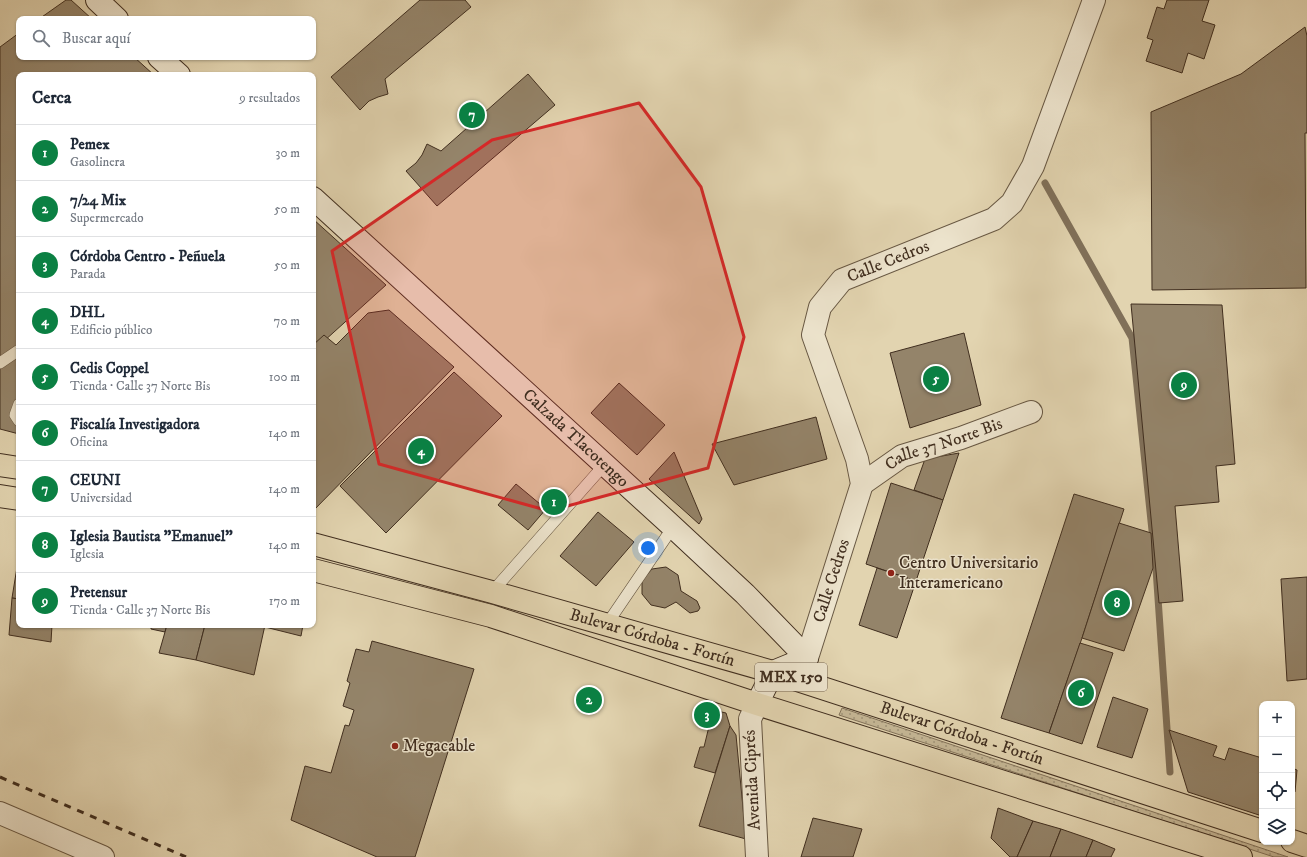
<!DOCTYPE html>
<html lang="es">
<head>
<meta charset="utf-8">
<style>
  body { margin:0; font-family:"IM FELL DW Pica",serif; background:#f6f6f7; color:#1f2937 }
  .controls { position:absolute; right:12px; bottom:12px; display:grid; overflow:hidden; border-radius:8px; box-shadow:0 1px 3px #0004 }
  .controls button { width:36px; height:36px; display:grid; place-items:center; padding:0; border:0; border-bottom:1px solid #e0e1e3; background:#fff; color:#1f2937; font:20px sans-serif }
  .you { position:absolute; left:648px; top:548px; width:14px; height:14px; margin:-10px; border:3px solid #fff; border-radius:50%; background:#1a73e8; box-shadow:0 0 0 6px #1a73e833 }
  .badge { display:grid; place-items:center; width:26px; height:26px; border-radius:50%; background:#0b8043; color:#fff; font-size:13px; font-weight:700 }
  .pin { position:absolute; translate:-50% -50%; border:2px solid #fff; box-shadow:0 1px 4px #0006 }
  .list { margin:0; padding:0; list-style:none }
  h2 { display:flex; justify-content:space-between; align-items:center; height:52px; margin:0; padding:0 16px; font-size:17px }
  h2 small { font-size:13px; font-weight:400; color:#747a83 }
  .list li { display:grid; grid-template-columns:26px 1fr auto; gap:12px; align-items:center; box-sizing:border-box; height:56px; padding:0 16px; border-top:1px solid #e0e1e3 }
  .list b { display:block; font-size:15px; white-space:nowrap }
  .list p { margin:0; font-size:13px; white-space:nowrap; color:#747a83 }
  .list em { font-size:13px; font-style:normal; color:#747a83 }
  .icon { flex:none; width:22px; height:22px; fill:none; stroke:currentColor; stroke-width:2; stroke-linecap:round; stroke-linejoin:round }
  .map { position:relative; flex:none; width:1307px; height:857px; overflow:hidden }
  .search { position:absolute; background:#fff; box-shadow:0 1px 3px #0004; left:16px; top:16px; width:300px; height:44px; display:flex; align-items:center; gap:10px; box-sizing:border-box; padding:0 14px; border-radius:8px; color:#747a83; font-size:15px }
  .panel { position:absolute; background:#fff; box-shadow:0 1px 3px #0004; left:16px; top:72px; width:300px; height:556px; border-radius:8px }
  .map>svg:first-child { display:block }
</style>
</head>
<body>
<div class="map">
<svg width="1307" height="857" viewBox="0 0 1307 857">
  <defs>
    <pattern id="grass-dots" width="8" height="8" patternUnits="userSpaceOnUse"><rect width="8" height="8" fill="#c6b897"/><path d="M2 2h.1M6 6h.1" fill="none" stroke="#a2967b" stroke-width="1.8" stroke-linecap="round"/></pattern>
  </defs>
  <rect width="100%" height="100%" fill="#e2d4b0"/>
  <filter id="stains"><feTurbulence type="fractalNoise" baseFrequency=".005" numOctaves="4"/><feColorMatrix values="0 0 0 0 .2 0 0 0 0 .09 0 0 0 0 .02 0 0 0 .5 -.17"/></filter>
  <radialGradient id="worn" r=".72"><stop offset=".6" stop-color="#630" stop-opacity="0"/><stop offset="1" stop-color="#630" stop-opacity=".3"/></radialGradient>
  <polygon fill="url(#grass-dots)" stroke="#83735b" points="842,708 1288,857 1274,857 839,715"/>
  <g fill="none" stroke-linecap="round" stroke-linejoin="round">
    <polyline stroke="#807059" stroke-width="7" points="1045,183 1132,338 1156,569 1170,772"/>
  </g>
  <g fill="#94846a" stroke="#402e1f">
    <polygon points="66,0 71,0 92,19 39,19"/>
    <polygon points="420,0 465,0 471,7 385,79 388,94 378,97 369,101 360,110 331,77"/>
    <polygon points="1167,0 1209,0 1202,21 1215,25 1204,59 1188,53 1182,73 1146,61 1153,40 1147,38 1157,7 1164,9"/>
    <polygon points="1305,27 1307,36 1307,133 1305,133 1306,288 1152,290 1151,112 1241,74"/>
    <polygon points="19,33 19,57 134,57 154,75 19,75 19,434 0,429 0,47"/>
    <polygon points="528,74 555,105 437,206 406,171 416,163 422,155 427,144 441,151"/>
    <polygon points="313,219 386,285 313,351"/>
    <polygon points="1131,304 1222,305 1235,464 1216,466 1219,502 1175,506 1183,601 1159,603"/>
    <polygon points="389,310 454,367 313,511 313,345 324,335 336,345 368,313"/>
    <polygon points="964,333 981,405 910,428 890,353"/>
    <polygon points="454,372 502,416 386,533 340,486"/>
    <polygon points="619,383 665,425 637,455 591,413"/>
    <polygon points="816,417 827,459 734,485 712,444"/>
    <polygon points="674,452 702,519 699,524 649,479"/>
    <polygon points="959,453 943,500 914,490 925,459"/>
    <polygon points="891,483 943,500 916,581 866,564"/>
    <polygon points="516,484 546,509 528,530 498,505"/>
    <polygon points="1074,494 1124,509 1082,638 1049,733 1001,718"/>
    <polygon points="598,512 634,542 596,586 560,556"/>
    <polygon points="1119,523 1151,533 1153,568 1124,651 1082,638"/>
    <polygon points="19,555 19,599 12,598"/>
    <polygon points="666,567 678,575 681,591 697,601 700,608 698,611 690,613 676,602 665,608 651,605 642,594 642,580 652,569"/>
    <polygon points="877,568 916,581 897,638 859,625"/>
    <polygon points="1307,577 1307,679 1287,681 1281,579"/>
    <polygon points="12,598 19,599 19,625 52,625 51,642 9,635"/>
    <polygon points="151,625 167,625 165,632 151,629"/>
    <polygon points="167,625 205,625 196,660 159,653"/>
    <polygon points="205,625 265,625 254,675 196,660"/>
    <polygon points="265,625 303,625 301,636 265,627"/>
    <polygon points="372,641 474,669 415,857 377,857 291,820 305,766 331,773 345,725 349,726 354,710 343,706 350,683 347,681 356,649 369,652"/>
    <polygon points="1080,643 1113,653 1082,744 1049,733"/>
    <polygon points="1113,697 1148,709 1132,758 1097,747"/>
    <polygon points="713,710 726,713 730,726 715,773 694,767 700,747 704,747"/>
    <polygon points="730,726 736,735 746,839 699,826"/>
    <polygon points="1169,730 1217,746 1213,756 1225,760 1229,748 1262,758 1262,816 1188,792"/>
    <polygon points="1292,768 1297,770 1295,792 1292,793"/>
    <polygon points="998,808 1033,821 1017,857 1010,857 991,838"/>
    <polygon points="813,818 862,829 853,857 801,857"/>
    <polygon points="1033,821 1061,829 1050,857 1017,857"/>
    <polygon points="1061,829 1093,840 1086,857 1050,857"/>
    <polygon points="1093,840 1115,849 1111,857 1086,857"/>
  </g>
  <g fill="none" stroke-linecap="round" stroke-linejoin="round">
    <defs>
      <g id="lane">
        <polyline points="0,363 19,350"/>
        <polyline points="19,404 15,415 19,421"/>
        <polyline points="492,592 605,464"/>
        <polyline points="607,624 673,527"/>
      </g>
      <g id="street">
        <path id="s1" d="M862,484L902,456L961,438L1031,412"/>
        <path id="s2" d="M807,658L862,484L857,459L813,335L820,307L842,280L994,219L1012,203L1033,166L1094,0"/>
        <polyline points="0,813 103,857"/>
        <polyline points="757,857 750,719 757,704"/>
      </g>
      <g id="secondary">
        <polyline points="97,0 117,19"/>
        <polyline points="159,57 179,75"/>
        <path id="s3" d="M313,198L673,527L745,594L807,658L773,672L757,704"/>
      </g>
      <g id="primary">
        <polyline points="0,465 19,468"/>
        <polyline points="0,496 19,499"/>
        <path id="s4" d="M313,544L492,592L773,672L1262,831"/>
        <polyline points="313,570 491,616 757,704 1241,857"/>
        <polyline points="1292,841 1307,846"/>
      </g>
    </defs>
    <use href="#lane" stroke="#685843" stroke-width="12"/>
    <use href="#street" stroke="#685843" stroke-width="24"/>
    <use href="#secondary" stroke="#402e1f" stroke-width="24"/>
    <use href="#primary" stroke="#402e1f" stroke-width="24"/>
    <use href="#lane" stroke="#ece3cc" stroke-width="11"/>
    <use href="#street" stroke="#ece3cc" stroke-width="22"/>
    <use href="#secondary" stroke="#ece3cc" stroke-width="22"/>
    <use href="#primary" stroke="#e2d4b0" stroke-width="22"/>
    <polyline stroke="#402e1f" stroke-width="3" stroke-dasharray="7 7" stroke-linecap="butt" points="0,777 186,857"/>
  </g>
  <path fill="#d62828" fill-opacity="0.2" stroke="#d62828" stroke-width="3" stroke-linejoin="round" d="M639,103L701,187L744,337L708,468L549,511L379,464L332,251L492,140Z"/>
  <g fill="#8f2418" stroke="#ece3cc" stroke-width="1.5">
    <circle cx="891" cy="573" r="4"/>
    <circle cx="395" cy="746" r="4"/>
  </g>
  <g text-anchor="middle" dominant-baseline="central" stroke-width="3" stroke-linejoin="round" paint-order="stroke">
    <rect fill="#ece3cc" stroke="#746453" stroke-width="1" x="755" y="663" width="72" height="28" rx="3"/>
    <g font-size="16" font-weight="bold" fill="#402e1f">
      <text x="791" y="677">MEX 150</text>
    </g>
    <g font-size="17" fill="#402e1f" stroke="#ece3cc">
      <text stroke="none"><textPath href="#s2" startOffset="453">Calle Cedros</textPath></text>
      <text stroke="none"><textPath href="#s3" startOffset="356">Calzada Tlacotengo</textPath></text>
      <text stroke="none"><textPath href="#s1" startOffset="92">Calle 37 Norte Bis</textPath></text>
      <text stroke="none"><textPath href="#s2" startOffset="81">Calle Cedros</textPath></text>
      <text stroke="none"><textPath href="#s4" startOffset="352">Bulevar Córdoba - Fortín</textPath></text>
      <text stroke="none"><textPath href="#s4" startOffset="676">Bulevar Córdoba - Fortín</textPath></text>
      <text transform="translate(752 780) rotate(-93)">Avenida Ciprés</text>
    </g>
    <g font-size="17" fill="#402e1f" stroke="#ece3cc" text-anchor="start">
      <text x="899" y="563">Centro Universitario<tspan x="899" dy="20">Interamericano</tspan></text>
      <text x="403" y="746">Megacable</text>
    </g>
  </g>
  <rect width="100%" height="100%" filter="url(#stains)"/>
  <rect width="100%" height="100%" fill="url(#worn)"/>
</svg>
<div class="controls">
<button>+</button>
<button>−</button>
<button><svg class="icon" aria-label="locate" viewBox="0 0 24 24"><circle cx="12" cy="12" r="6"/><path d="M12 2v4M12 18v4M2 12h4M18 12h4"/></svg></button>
<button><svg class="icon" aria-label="layers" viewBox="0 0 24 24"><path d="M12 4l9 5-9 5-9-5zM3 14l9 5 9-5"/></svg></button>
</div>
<div class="you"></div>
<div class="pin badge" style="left:554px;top:502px">1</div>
<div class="pin badge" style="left:589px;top:700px">2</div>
<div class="pin badge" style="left:707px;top:715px">3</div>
<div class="pin badge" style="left:421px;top:451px">4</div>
<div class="pin badge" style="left:936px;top:379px">5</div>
<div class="pin badge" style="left:1081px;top:693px">6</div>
<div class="pin badge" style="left:472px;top:115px">7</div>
<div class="pin badge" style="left:1117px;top:603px">8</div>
<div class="pin badge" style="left:1184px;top:385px">9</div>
<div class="search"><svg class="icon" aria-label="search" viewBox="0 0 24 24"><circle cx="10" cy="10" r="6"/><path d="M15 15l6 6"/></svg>Buscar aquí</div>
<section class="panel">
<h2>Cerca<small>9 resultados</small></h2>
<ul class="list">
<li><span class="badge">1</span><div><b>Pemex</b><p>Gasolinera</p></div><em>30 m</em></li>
<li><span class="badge">2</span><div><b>7/24 Mix</b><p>Supermercado</p></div><em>50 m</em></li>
<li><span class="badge">3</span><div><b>Córdoba Centro - Peñuela</b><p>Parada</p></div><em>50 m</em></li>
<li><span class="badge">4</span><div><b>DHL</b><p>Edificio público</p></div><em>70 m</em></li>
<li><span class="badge">5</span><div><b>Cedis Coppel</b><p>Tienda · Calle 37 Norte Bis</p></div><em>100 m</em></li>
<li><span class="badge">6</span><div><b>Fiscalía Investigadora</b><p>Oficina</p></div><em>140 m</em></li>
<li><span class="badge">7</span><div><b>CEUNI</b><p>Universidad</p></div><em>140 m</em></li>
<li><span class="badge">8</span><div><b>Iglesia Bautista &quot;Emanuel&quot;</b><p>Iglesia</p></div><em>140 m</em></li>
<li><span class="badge">9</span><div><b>Pretensur</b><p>Tienda · Calle 37 Norte Bis</p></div><em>170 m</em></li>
</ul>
</section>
</div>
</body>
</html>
